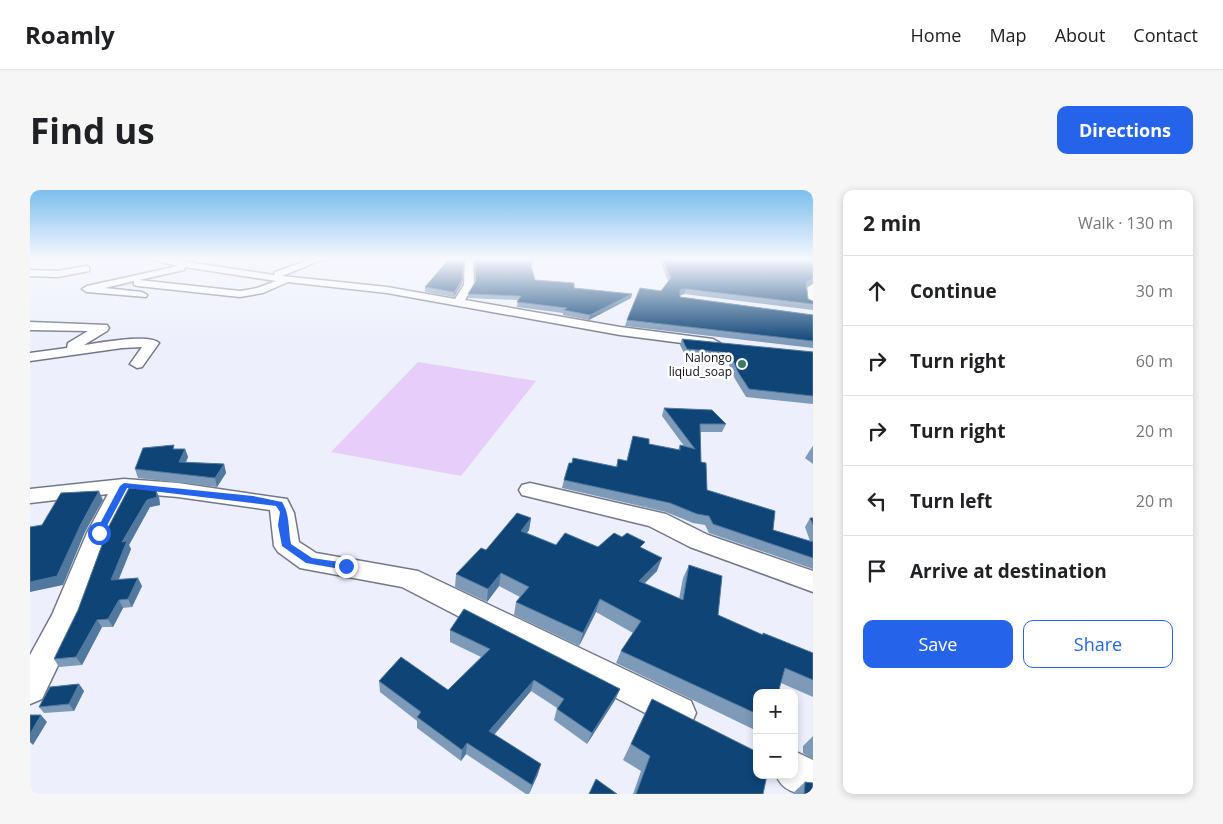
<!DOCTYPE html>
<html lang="en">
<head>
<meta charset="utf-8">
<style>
  body { margin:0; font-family:"Open Sans",sans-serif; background:#f6f6f6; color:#202124 }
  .controls { position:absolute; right:15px; bottom:15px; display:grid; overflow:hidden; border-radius:10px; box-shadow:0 2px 8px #0003 }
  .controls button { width:45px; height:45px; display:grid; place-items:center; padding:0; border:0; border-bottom:1px solid #e0e0e0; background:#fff; color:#202124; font:25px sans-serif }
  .stop { position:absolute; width:15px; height:15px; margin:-11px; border:4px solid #2563eb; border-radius:50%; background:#fff }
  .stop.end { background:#2563eb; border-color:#fff; box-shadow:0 1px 5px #0008 }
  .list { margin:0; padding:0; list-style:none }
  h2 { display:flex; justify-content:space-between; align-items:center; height:65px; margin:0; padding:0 20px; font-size:21px }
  h2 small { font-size:16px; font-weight:400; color:#757577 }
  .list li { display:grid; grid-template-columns:32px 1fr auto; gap:15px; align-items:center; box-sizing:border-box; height:70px; padding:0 20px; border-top:1px solid #e0e0e0 }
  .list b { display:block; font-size:19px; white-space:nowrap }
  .list em { font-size:16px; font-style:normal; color:#757577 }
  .actions { display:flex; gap:10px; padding:15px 20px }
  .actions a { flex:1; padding:11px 0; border:1px solid #2563eb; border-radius:10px; text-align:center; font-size:18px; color:#2563eb }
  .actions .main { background:#2563eb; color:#fff }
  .icon { flex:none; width:28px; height:28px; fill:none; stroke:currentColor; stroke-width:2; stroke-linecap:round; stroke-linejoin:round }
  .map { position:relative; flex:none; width:783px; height:604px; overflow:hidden; border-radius:10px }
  header { display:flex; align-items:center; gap:30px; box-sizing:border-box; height:70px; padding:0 25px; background:#fff; border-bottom:1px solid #e0e0e0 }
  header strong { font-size:24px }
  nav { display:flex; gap:28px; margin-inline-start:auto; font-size:18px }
  .intro { display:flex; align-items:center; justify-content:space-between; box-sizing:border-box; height:120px; padding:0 30px }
  h1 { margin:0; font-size:35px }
  .button { padding:12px 22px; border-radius:10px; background:#2563eb; color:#fff; font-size:18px; font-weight:700 }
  main { display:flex; gap:30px; padding:0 30px }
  aside { flex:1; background:#fff; border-radius:10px; box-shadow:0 2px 8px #0003 }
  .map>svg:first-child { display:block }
</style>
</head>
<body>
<header>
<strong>Roamly</strong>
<nav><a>Home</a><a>Map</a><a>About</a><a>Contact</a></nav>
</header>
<div class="intro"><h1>Find us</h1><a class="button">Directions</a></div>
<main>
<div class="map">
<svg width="783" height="604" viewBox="0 0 783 604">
  <rect width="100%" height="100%" fill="#edf0fc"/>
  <polygon fill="#e7cdf9" points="388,172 506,191 431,286 301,262"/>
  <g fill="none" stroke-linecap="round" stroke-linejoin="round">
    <defs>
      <g id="minor">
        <path d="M119,69H137L244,85L245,82L282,69H294L252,86L357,97L425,109L434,95L435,69H443L444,95L435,110L590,137L683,149L690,153L683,157L590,145L357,103L258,92L233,103L210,107L108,96L104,95V91L75,98L112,102L117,105L116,107L57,102L52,99L57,96L148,76ZM155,77L246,91L227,98L210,101L109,90L154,80Z"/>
        <polygon points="56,76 59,77 59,81 28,87 0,86 0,80 28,81"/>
        <polygon points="783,94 783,117 777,114 775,99"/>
        <path d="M0,132L77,135L79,138L77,141L54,155C68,153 120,143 129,153L112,177L107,178L100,174L112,157L92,158L0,171V163L37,158L38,153L58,141L0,140Z"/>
        <polygon points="94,289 148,293 257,309 264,323 269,352 286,363 388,381 661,511 666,523 661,535 648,540 372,397 270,378 248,362 244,356 240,320 148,307 101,303 81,343 51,427 12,509 0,514 0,465 22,425 57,343 78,304 0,313 0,299"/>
        <polygon points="500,293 636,324 678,345 783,381 783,402 660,357 619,336 492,305 489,300 492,295"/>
        <path d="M764,561L783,570V604C767,604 753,602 746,585H764Z"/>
      </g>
    </defs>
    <use href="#minor" stroke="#737888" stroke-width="3"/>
    <use href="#minor" fill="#fff" fill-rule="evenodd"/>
  </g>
  <g fill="#7e9ab9">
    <polygon points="434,69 432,94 424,107 395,102 395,97"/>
    <polygon points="444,69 505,69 502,77 505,90 544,98 602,104 601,108 559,130 533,125 533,123 487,117 488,110 438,108 438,104 446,91"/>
    <polygon points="581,69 783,69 783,93 777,96 778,109 783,111 783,120 654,104 650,105 650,107 783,125 783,158 595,136 597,130 631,101 638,91 630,70"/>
    <polygon points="652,149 783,162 783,214 716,207 705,189 697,170 655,165 650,155"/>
    <polygon points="634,218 696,234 692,242 670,242 671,272 677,300 743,340 780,351 775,337 780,328 783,328 783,379 679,343 675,335 663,333 636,322 532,298 534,290 586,277 588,269 597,271 603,246 619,254 648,260 650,255 654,256 632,226"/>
    <polygon points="783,256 783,274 775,268 782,257"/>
    <polygon points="146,259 155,259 158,267 156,272 194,274 196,283 187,297 108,288 105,279"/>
    <polygon points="126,300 129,307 130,315 120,317 99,355 101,359 89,389 112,396 102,417 93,418 83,437 72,437 52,475 29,477 24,469"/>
    <polygon points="501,328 499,340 497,343 526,355 612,358 627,381 614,393 649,409 653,388 659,375 688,425 732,445 733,443 783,463 783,507 751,493 727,503 727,541 586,473 591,461 603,443 566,422 549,456 484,425 486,412 490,407 469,396 457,412 425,397 426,384 456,360"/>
    <polygon points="420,440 590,499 585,510 557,554 524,530 527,518 501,501 464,545 508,584 499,604 496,604 436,564 431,571 387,538 387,531 350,502 349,491 418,500 451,467 420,452"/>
    <polygon points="49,494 54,501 44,521 14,523 9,517"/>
    <polygon points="622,509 733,604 603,604 611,581 593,570"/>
    <polygon points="783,546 783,569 773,563 773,556"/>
    <polygon points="775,592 783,604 763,604 763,603"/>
  </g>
  <g fill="#51789e">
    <polygon points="783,89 783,93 774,97 776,92"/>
    <polygon points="432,90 432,94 424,107 424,102"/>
    <polygon points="656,99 654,104 649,106 650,100"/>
    <polygon points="602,104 601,108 559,130 560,125"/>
    <polygon points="155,259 158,267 152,281 149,272"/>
    <polygon points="194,274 196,283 187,297 185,288"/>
    <polygon points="126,300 129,307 130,315 120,317 99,355 101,359 85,398 81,390 92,352 117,310"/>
    <polygon points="69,301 73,310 55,342 33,395 0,402 0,392 51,334"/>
    <polygon points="501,328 499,340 489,354 491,341"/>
    <polygon points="632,368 627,381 604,404 609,391"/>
    <polygon points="471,383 469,396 457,412 458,399"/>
    <polygon points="108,388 112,396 102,417 98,409"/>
    <polygon points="570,409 566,422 549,456 553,443"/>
    <polygon points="89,410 93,418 83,437 78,429"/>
    <polygon points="67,430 72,437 52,475 46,467"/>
    <polygon points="504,490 501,501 457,553 459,541"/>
    <polygon points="49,494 54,501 44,521 39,514"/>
    <polygon points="590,499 585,510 557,554 562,543"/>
    <polygon points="11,525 17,532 3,555 0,552 0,544"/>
    <polygon points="437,553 436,564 431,571 432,560"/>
    <polygon points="511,574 508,584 499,604 502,595"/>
  </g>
  <g fill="#0e4476" stroke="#51789e">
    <polygon points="419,69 434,69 432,90 424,102 395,97"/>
    <polygon points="445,69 504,69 501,76 505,90 544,93 544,98 602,104 560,125 534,120 537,118 487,112 491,106 438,104 446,91"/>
    <polygon points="633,69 783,69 783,89 776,92 778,109 783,111 783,114 656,99 650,100 650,107 783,125 783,151 597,130 610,98 631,101 641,88"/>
    <polygon points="652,149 783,162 783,206 719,199 708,182 700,163 657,159"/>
    <polygon points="634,218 682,220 696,234 670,234 671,272 676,273 677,300 745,321 743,340 783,352 783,368 683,334 679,326 667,324 640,313 534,290 539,273 542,273 543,268 587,277 588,269 597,271 603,246 619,249 619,254 650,260 650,255 665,259"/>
    <polygon points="144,255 143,259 155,259 149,272 194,274 185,288 105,279 113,258"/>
    <polygon points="99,298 126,300 127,307 117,310 92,352 97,351 81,390 108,388 98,409 89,410 78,429 67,430 46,467 24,469 48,420 79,336"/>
    <polygon points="69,301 51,334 27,386 0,392 0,337 12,335 31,303"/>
    <polygon points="487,323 501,328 491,341 526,355 535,343 568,357 584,343 592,347 597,343 615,352 610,357 632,368 609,391 653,410 659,375 692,386 688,425 733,445 733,443 783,463 783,490 755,478 748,503 727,503 727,524 591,461 611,431 570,409 553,443 486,412 499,397 471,383 458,399 426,384 451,358 456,360"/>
    <polygon points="780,328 783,328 783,335"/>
    <polygon points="434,419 590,499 562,543 527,519 534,509 504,490 459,541 511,574 502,595 437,553 432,560 387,527 391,522 349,491 371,467 418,500 460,459 420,440"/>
    <polygon points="49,494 39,514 9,517 20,497"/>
    <polygon points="622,509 727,562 727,585 737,585 733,604 606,604 620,566 601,554"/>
    <polygon points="0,525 11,525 0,544"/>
    <polygon points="566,589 587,604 559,604"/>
    <polygon points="775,592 783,593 783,604 774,604"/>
  </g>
  <linearGradient id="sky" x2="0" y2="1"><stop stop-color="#7bbeed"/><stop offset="0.45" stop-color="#f7f8fe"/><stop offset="1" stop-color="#f7f8fe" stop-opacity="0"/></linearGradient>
  <rect width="783" height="153" fill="url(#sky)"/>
  <path fill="#2563eb" d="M94,293L223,306L252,312C260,324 258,339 261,354L282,368L316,373L321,376L316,380L276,373L252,356L248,335L250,322L246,316L97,298L72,345H66L65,343L90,296Z"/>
  <circle fill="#3d7a66" stroke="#fff" stroke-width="2" cx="712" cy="174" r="5"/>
  <g text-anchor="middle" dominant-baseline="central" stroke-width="5" stroke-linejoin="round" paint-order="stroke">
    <g font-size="12" fill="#0b0d13" stroke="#fff" text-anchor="end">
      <text x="702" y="167">Nalongo<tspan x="702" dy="14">liqiud_soap</tspan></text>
    </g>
  </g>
</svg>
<div class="controls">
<button>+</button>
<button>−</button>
</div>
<div class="stop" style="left:69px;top:343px"></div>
<div class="stop end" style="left:316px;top:376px"></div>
</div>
<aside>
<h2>2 min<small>Walk · 130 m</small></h2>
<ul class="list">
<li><svg class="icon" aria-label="ahead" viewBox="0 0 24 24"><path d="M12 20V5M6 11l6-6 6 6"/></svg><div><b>Continue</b></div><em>30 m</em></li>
<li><svg class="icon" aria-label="right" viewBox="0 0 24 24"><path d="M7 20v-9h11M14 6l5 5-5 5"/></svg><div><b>Turn right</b></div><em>60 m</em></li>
<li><svg class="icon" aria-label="right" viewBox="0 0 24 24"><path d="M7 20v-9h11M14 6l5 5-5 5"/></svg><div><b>Turn right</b></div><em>20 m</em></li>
<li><svg class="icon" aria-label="left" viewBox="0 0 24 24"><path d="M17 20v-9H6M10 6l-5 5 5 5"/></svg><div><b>Turn left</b></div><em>20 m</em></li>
<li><svg class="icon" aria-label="arrive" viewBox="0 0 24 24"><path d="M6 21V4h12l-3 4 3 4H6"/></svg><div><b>Arrive at destination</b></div></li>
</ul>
<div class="actions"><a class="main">Save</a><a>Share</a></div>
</aside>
</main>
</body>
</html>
